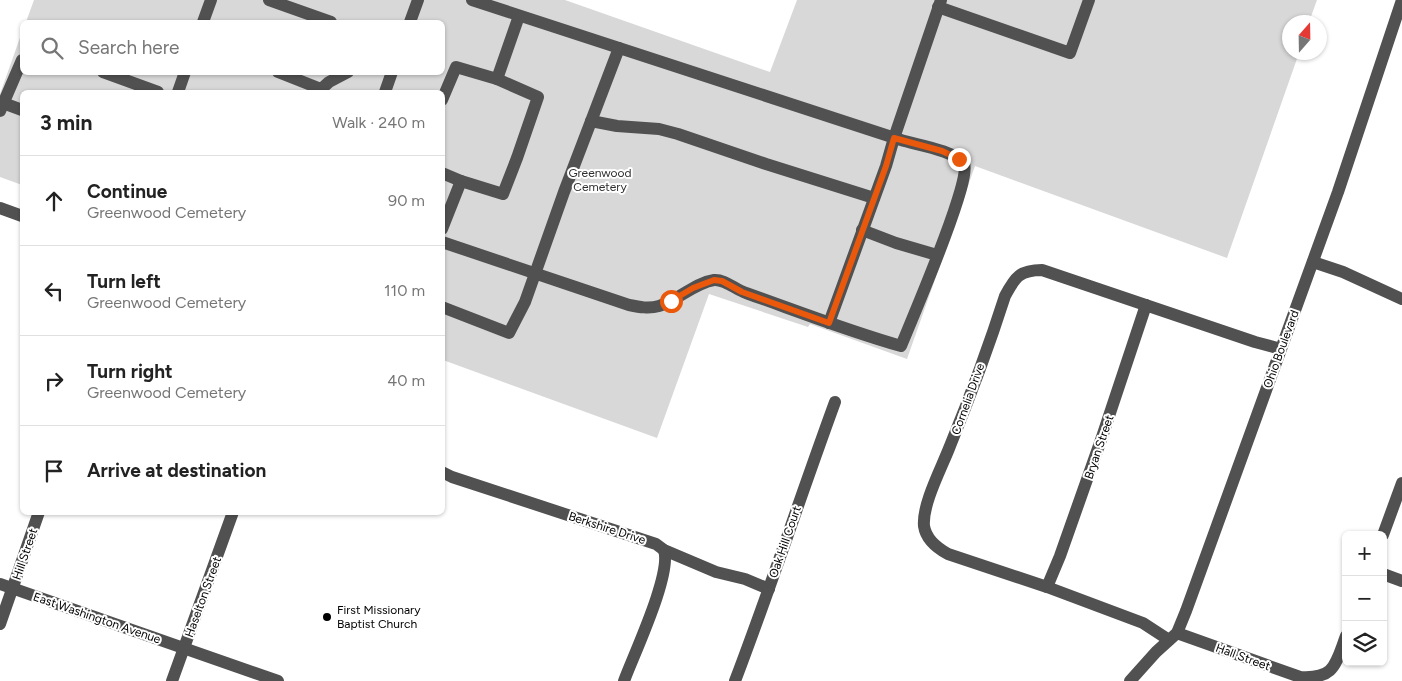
<!DOCTYPE html>
<html lang="en">
<head>
<meta charset="utf-8">
<style>
  body { margin:0; font-family:Figtree,sans-serif; background:#f2f2f2; color:#222 }
  .controls { position:absolute; right:15px; bottom:15px; display:grid; overflow:hidden; border-radius:8px; box-shadow:0 1px 4px #0004 }
  .controls button { width:45px; height:45px; display:grid; place-items:center; padding:0; border:0; border-bottom:1px solid #e0e0e0; background:#fff; color:#222; font:25px sans-serif }
  .compass { position:absolute; left:1282px; top:15px; width:45px; height:45px; border-radius:50%; background:#fff; box-shadow:0 1px 4px #0004; rotate:20deg }
  .stop { position:absolute; width:15px; height:15px; margin:-11px; border:4px solid #ea580c; border-radius:50%; background:#fff }
  .stop.end { background:#ea580c; border-color:#fff; box-shadow:0 1px 5px #0008 }
  .list { margin:0; padding:0; list-style:none }
  h2 { display:flex; justify-content:space-between; align-items:center; height:65px; margin:0; padding:0 20px; font-size:21px }
  h2 small { font-size:16px; font-weight:400; color:#767676 }
  .list li { display:grid; grid-template-columns:32px 1fr auto; gap:15px; align-items:center; box-sizing:border-box; height:90px; padding:0 20px; border-top:1px solid #e0e0e0 }
  .list b { display:block; font-size:19px; white-space:nowrap }
  .list p { margin:0; font-size:16px; white-space:nowrap; color:#767676 }
  .list em { font-size:16px; font-style:normal; color:#767676 }
  .icon { flex:none; width:28px; height:28px; fill:none; stroke:currentColor; stroke-width:2; stroke-linecap:round; stroke-linejoin:round }
  .map { position:relative; flex:none; width:1402px; height:681px; overflow:hidden }
  .search { position:absolute; background:#fff; box-shadow:0 1px 4px #0004; left:20px; top:20px; width:425px; height:55px; display:flex; align-items:center; gap:12px; box-sizing:border-box; padding:0 18px; border-radius:8px; color:#767676; font-size:19px }
  .panel { position:absolute; background:#fff; box-shadow:0 1px 4px #0004; left:20px; top:90px; width:425px; height:425px; border-radius:8px }
  .map>svg:first-child { display:block }
</style>
</head>
<body>
<div class="map">
<svg width="1402" height="681" viewBox="0 0 1402 681">
  <rect width="100%" height="100%" fill="#fff"/>
  <polygon fill="#d8d8d8" points="34,0 565,0 770,72 797,0 1317,0 1309,22 1290,22 1290,52 1299,53 1227,258 975,166 907,359 810,324 808,327 709,294 657,438 443,360 442,92 22,92 22,185 0,177 0,94 22,32 22,72 442,72 442,22 26,22"/>
  <g fill="none" stroke-linecap="round" stroke-linejoin="round">
    <g stroke="#515151" stroke-width="12">
      <polyline points="269,0 331,22"/>
      <polyline points="938,7 1070,53 1089,0"/>
      <polyline points="203,22 211,0"/>
      <polyline points="410,22 418,0"/>
      <polyline points="103,72 158,92"/>
      <polyline points="278,72 321,89"/>
      <polyline points="497,79 519,16"/>
      <polyline points="178,92 185,72"/>
      <polyline points="318,92 329,82 348,72"/>
      <polyline points="385,92 392,72"/>
      <polyline points="442,100 456,67 497,79 538,97 517,158 503,194 461,181 442,173"/>
      <polyline points="3,103 22,110"/>
      <polyline points="0,111 22,60"/>
      <polyline points="591,121 617,126 659,129 678,134 766,164 874,198"/>
      <polyline points="0,208 22,216"/>
      <polyline points="442,229 461,181"/>
      <polyline points="862,230 896,243 937,255"/>
      <path d="M442,242L629,305C639,307 649,309 659,306C679,300 694,283 714,280C725,279 736,290 746,293C797,311 848,331 901,346C910,324 973,177 964,164C954,150 917,145 901,140L472,0"/>
      <polyline points="1313,262 1343,272 1402,299"/>
      <polyline points="442,307 509,333 525,302 564,192 619,48"/>
      <polyline points="829,323 886,166 894,138 941,0"/>
      <polyline points="442,472 452,477 656,544 664,550 716,572 745,579 769,589"/>
      <polyline points="1383,535 1402,483"/>
      <polyline points="1383,574 1402,581"/>
      <polyline points="0,584 278,681"/>
      <polyline points="1047,587 1060,556 1102,437 1146,305"/>
      <polyline points="0,624 39,512"/>
      <path d="M1177,633L1300,677C1335,679 1335,665 1346,636"/>
      <path d="M1169,640L1143,623L1047,587L948,554C937,548 926,539 924,526C922,504 942,467 950,446C970,397 989,346 1005,296C1015,277 1020,270 1042,270L1255,342L1281,349"/>
      <polyline points="172,681 233,512"/>
      <path d="M624,681C634,654 672,574 664,550"/>
      <path d="M735,681C770,589 801,495 835,402"/>
      <polyline points="1130,681 1156,652 1177,633 1186,611 1338,192 1402,0"/>
    </g>
  </g>
  <g fill="none" stroke-linecap="round" stroke-linejoin="round">
    <polyline stroke="#ea580c" stroke-width="6" points="671,301 693,288 714,280 722,281 742,292 829,323 886,166 894,138 942,151 959,159"/>
  </g>
  <circle fill="#000" stroke="#fff" stroke-width="2" cx="327" cy="617" r="5"/>
  <g text-anchor="middle" dominant-baseline="central" stroke-width="4" stroke-linejoin="round" paint-order="stroke">
    <g font-size="12" fill="#2f2f2f" stroke="#fff">
      <text x="600" y="173">Greenwood<tspan x="600" dy="14">Cemetery</tspan></text>
    </g>
    <g font-size="12" fill="#000" stroke="#fff">
      <text transform="translate(1281 349) rotate(-70)">Ohio Boulevard</text>
      <text transform="translate(968 399) rotate(-70)">Cornelia Drive</text>
      <text transform="translate(1099 447) rotate(-71)">Bryan Street</text>
      <text transform="translate(607 528) rotate(18)">Berkshire Drive</text>
      <text transform="translate(785 542) rotate(-71)">Oak Hill Court</text>
      <text transform="translate(25 554) rotate(-71)">Hill Street</text>
      <text transform="translate(203 597) rotate(-70)">Haselton Street</text>
      <text transform="translate(97 618) rotate(19)">East Washington Avenue</text>
      <text transform="translate(1243 657) rotate(20)">Hall Street</text>
    </g>
    <g font-size="12" fill="#000" stroke="#fff" text-anchor="start">
      <text x="337" y="610">First Missionary<tspan x="337" dy="14">Baptist Church</tspan></text>
    </g>
  </g>
</svg>
<div class="controls">
<button>+</button>
<button>−</button>
<button><svg class="icon" aria-label="layers" viewBox="0 0 24 24"><path d="M12 4l9 5-9 5-9-5zM3 14l9 5 9-5"/></svg></button>
</div>
<svg class="compass" viewBox="-18 -18 36 36"><path d="M0-13l5 13h-10z" fill="#e53935"/><path d="M0 13l5-13h-10z" fill="#767676"/></svg>
<div class="stop" style="left:671px;top:301px"></div>
<div class="stop end" style="left:959px;top:159px"></div>
<div class="search"><svg class="icon" aria-label="search" viewBox="0 0 24 24"><circle cx="10" cy="10" r="6"/><path d="M15 15l6 6"/></svg>Search here</div>
<section class="panel">
<h2>3 min<small>Walk · 240 m</small></h2>
<ul class="list">
<li><svg class="icon" aria-label="ahead" viewBox="0 0 24 24"><path d="M12 20V5M6 11l6-6 6 6"/></svg><div><b>Continue</b><p>Greenwood Cemetery</p></div><em>90 m</em></li>
<li><svg class="icon" aria-label="left" viewBox="0 0 24 24"><path d="M17 20v-9H6M10 6l-5 5 5 5"/></svg><div><b>Turn left</b><p>Greenwood Cemetery</p></div><em>110 m</em></li>
<li><svg class="icon" aria-label="right" viewBox="0 0 24 24"><path d="M7 20v-9h11M14 6l5 5-5 5"/></svg><div><b>Turn right</b><p>Greenwood Cemetery</p></div><em>40 m</em></li>
<li><svg class="icon" aria-label="arrive" viewBox="0 0 24 24"><path d="M6 21V4h12l-3 4 3 4H6"/></svg><div><b>Arrive at destination</b></div></li>
</ul>
</section>
</div>
</body>
</html>
